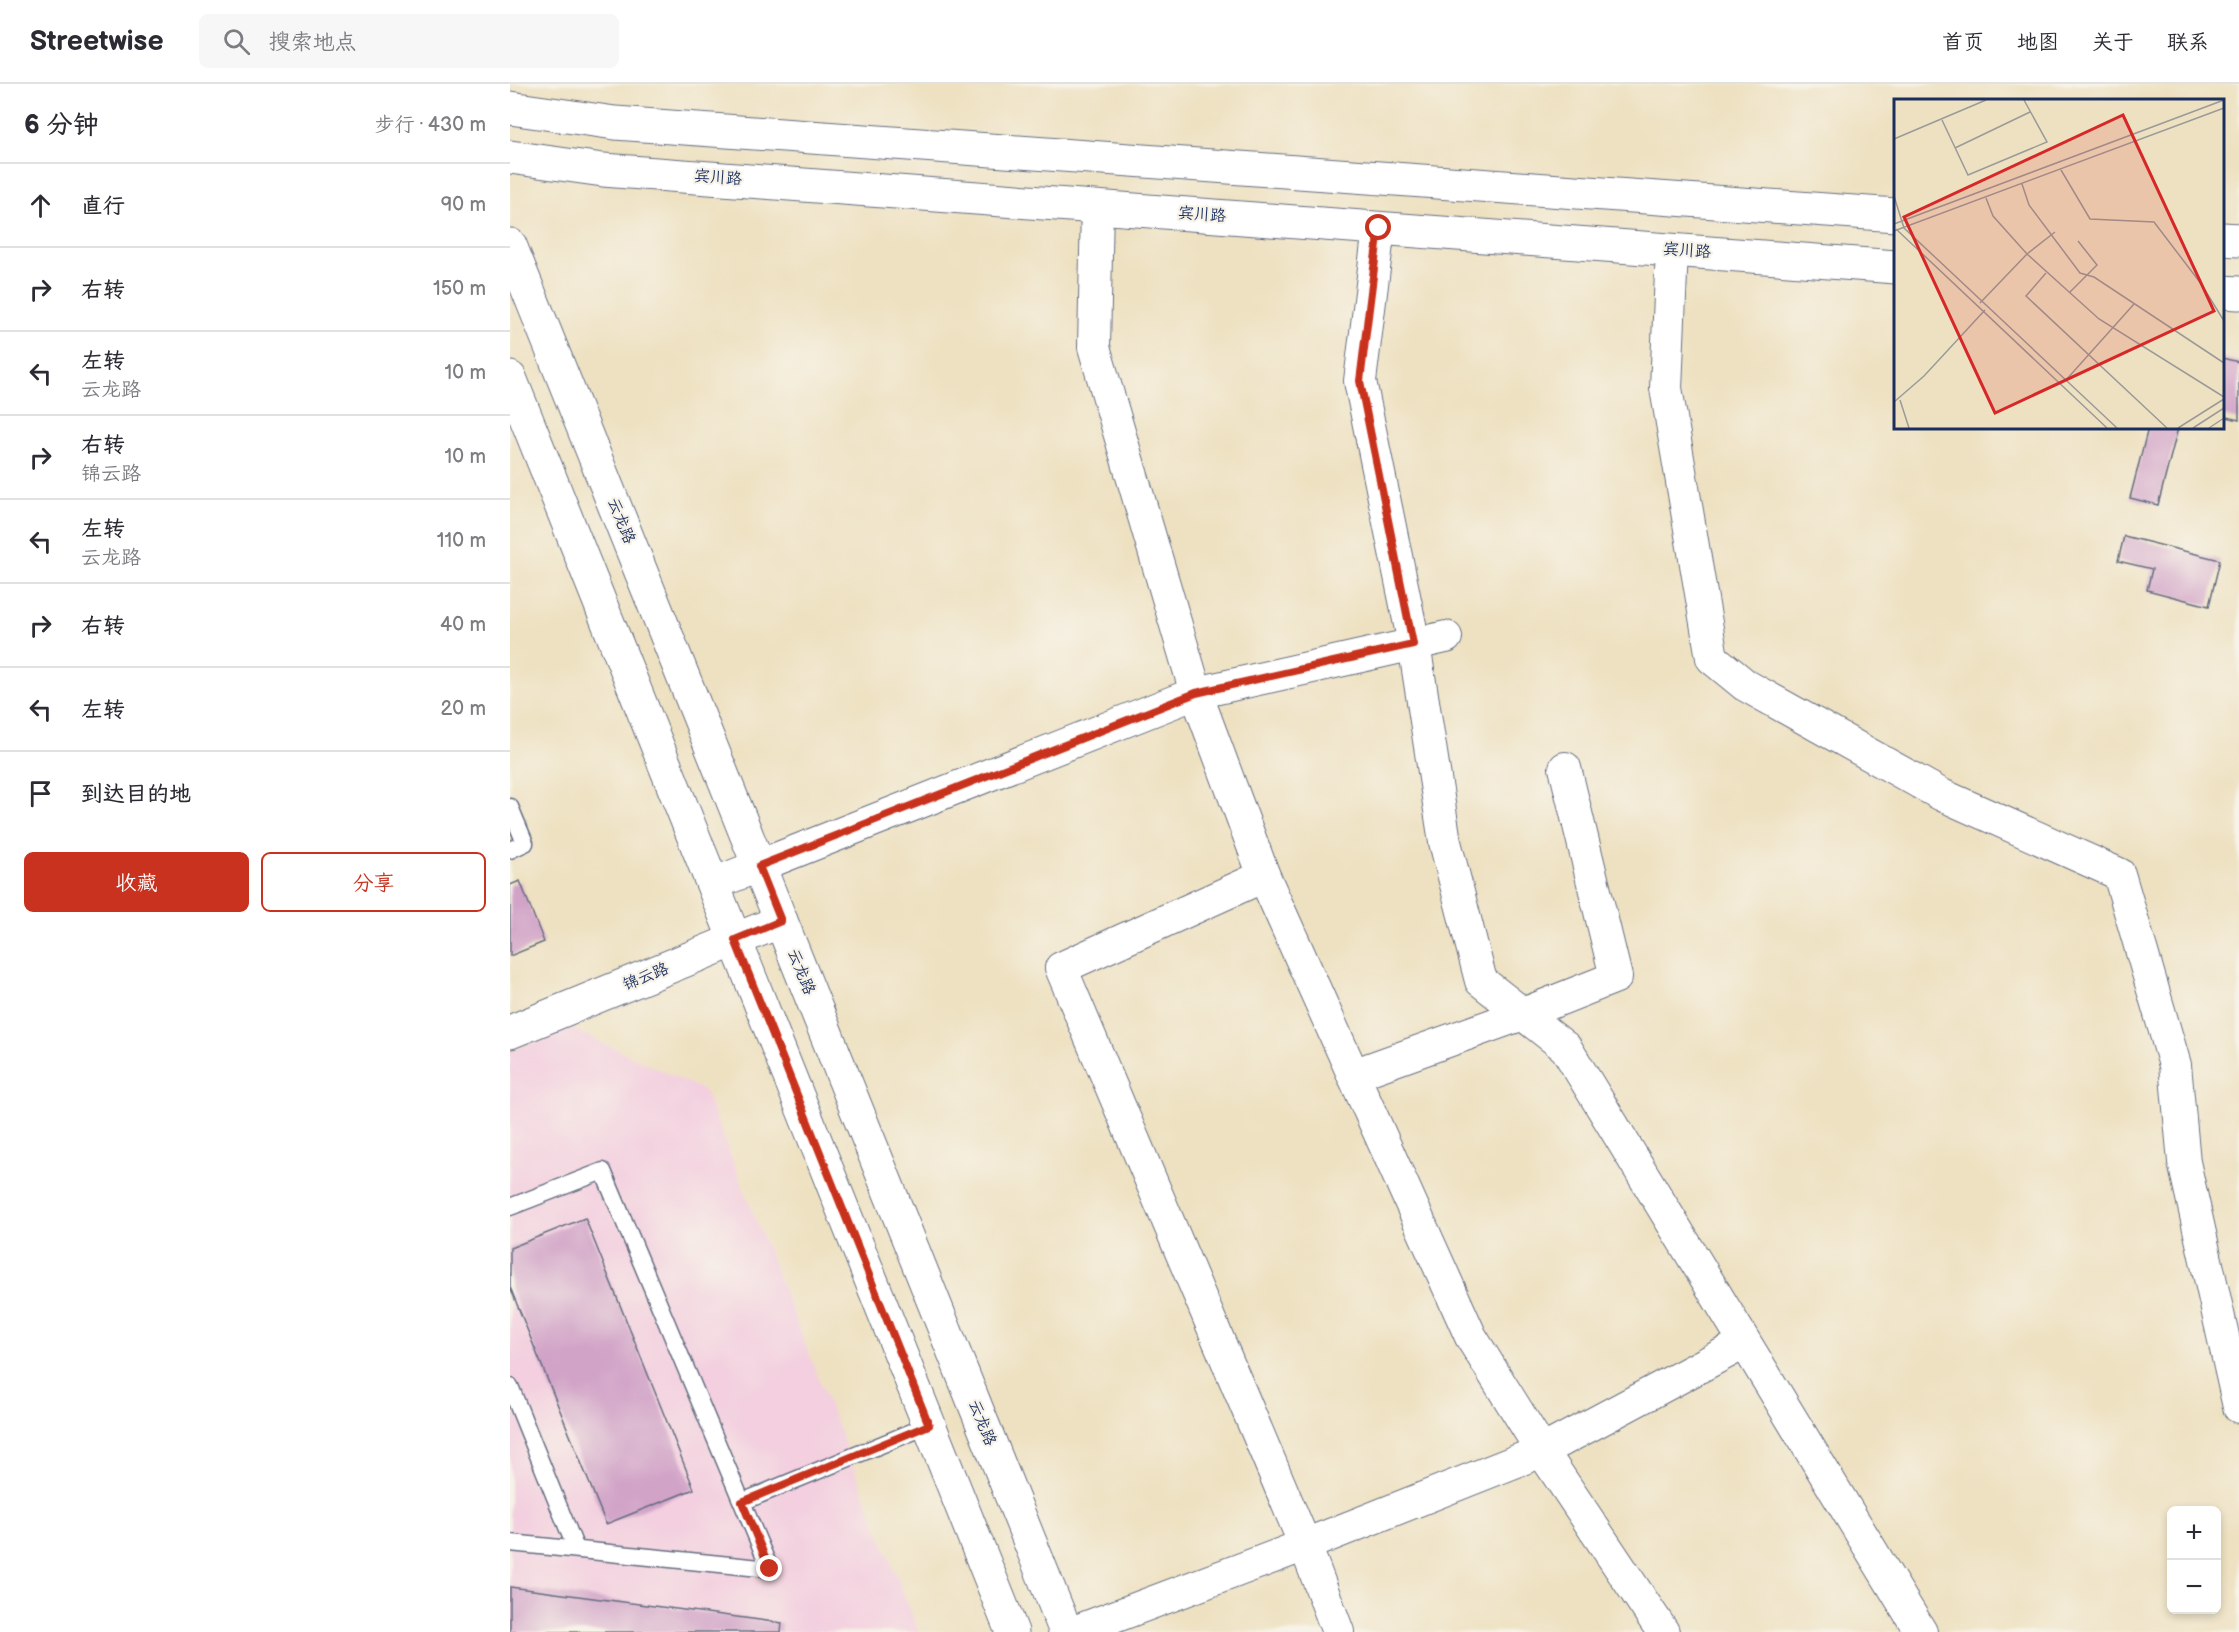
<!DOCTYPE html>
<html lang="zh">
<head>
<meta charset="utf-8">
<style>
  body { margin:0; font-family:"Balsamiq Sans","LXGW WenKai TC",sans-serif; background:#f7f7f7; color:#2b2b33 }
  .controls { position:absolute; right:18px; bottom:18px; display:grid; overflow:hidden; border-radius:9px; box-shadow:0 3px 9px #0003 }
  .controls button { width:54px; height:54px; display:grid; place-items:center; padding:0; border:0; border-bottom:2px solid #e1e1e2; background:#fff; color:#2b2b33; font:30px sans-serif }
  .stop { position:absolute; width:18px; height:18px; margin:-14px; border:4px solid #c8321e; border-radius:50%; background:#fff }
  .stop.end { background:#c8321e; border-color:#fff; box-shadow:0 2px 6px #0008 }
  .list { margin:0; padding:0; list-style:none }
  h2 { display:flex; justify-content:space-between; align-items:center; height:78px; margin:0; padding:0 24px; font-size:26px }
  h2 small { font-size:20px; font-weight:400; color:#7c7c81 }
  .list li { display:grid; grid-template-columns:39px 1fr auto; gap:18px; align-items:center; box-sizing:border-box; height:84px; padding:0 24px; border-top:2px solid #e1e1e2 }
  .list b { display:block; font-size:22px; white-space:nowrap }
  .list p { margin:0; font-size:20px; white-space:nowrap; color:#7c7c81 }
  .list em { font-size:20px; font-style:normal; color:#7c7c81 }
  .actions { display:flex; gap:12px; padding:18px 24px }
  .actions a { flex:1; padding:14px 0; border:2px solid #c8321e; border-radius:9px; text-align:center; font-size:21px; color:#c8321e }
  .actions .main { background:#c8321e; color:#fff }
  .icon { flex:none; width:33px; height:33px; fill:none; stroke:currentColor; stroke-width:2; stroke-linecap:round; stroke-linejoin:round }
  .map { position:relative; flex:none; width:1729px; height:1548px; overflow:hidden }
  header { display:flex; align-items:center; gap:36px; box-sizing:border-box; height:84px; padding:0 30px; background:#fff; border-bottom:2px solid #e1e1e2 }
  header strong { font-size:28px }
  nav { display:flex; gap:33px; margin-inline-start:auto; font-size:21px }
  .search { width:420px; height:54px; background:#f7f7f7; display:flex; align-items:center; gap:15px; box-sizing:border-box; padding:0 21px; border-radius:9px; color:#7c7c81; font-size:22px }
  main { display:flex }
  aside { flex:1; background:#fff }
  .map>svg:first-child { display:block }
</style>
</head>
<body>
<header>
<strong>Streetwise</strong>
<div class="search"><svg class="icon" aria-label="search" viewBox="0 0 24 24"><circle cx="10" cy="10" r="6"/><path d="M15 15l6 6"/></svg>搜索地点</div>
<nav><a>首页</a><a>地图</a><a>关于</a><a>联系</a></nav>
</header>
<main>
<aside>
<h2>6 分钟<small>步行 · 430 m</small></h2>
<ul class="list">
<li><svg class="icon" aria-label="ahead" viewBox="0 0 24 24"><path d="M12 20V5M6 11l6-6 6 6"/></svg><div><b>直行</b></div><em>90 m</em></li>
<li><svg class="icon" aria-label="right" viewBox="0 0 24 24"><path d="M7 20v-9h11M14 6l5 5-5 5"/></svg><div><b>右转</b></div><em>150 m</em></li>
<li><svg class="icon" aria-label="left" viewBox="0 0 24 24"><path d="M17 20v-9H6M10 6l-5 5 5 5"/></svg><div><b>左转</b><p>云龙路</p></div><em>10 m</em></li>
<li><svg class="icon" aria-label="right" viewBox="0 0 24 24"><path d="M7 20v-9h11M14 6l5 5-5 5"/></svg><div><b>右转</b><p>锦云路</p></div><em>10 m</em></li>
<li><svg class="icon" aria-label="left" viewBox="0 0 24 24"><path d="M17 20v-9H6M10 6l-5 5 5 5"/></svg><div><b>左转</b><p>云龙路</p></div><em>110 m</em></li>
<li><svg class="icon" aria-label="right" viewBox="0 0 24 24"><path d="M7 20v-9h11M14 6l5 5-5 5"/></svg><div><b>右转</b></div><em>40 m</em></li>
<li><svg class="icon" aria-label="left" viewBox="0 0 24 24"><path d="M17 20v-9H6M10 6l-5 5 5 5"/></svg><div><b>左转</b></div><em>20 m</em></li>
<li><svg class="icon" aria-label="arrive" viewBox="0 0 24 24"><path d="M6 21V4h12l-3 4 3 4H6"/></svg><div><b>到达目的地</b></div></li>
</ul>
<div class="actions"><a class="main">收藏</a><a>分享</a></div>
</aside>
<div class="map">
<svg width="1729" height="1548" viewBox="0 0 1729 1548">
  <rect width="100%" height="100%" fill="#f7f3e8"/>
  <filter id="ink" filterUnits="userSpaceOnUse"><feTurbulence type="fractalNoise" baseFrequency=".0167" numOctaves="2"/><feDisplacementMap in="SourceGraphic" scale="12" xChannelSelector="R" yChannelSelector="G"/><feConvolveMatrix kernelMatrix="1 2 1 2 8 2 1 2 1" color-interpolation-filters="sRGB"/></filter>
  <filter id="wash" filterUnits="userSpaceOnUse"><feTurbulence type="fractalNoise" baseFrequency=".008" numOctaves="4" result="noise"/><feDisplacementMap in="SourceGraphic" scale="24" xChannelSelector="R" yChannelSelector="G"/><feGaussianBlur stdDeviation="1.35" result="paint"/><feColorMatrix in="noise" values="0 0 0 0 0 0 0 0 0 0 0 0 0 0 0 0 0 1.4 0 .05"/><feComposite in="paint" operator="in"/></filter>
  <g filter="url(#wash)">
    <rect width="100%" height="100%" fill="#eee1c1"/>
    <polygon fill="#f3cfdf" points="59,943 195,1007 409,1548 0,1548 0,967"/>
    <g id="blocks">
      <g fill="#d1a3c7">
        <polygon points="1712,274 1729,278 1729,336 1712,332"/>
        <polygon points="1638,344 1668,344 1648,421 1620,414"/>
        <polygon points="1614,452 1710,476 1699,522 1637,506 1642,485 1608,477"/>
        <polygon points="10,797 34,858 0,872 0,801"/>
        <polygon points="75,1134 184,1405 96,1440 0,1203 0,1164"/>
        <polygon points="0,1503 272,1539 271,1548 0,1548"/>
      </g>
    </g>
  </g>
  <g filter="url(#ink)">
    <use href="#blocks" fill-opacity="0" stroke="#656d81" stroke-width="1.5"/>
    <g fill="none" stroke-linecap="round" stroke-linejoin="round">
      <defs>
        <g id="lane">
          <polyline points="0,723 15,759 0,766"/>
          <polyline points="0,1123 93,1087 260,1485 0,1459"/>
          <polyline points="0,1302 66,1465"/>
          <polyline points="232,1418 419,1341"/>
        </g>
        <g id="street">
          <polyline points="587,123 584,263 686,609 754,792 961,1253 1032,1367 1153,1548"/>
          <polyline points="869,144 850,297 904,560 935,758 971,897 1056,964 1411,1548"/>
          <polyline points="1162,166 1156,304 1202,574 1235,601 1432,711 1609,790 1665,981 1674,1078 1729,1323"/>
          <polyline points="754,792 551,884 795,1461 828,1548"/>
          <polyline points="203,800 686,609 936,553"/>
          <polyline points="843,991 1013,930 1106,893 1055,684"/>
          <polyline points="564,1548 795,1461 1032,1367 1234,1259"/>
        </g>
        <g id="secondary">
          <polyline points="0,24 105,39 1386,131"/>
          <polyline points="0,73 93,86 1386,183"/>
          <polyline points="1712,155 1729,156"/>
          <polyline points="0,161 556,1548"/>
          <polyline points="1712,208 1729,209"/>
          <polyline points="0,294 502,1548"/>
          <polyline points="0,948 271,837"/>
        </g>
      </defs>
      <use href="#lane" stroke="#656d81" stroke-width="19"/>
      <use href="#street" stroke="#656d81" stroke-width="34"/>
      <use href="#secondary" stroke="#656d81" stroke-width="35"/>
      <use href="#lane" stroke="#fff" stroke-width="16"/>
      <use href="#street" stroke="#fff" stroke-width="32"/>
      <use href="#secondary" stroke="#fff" stroke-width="33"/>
    </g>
  </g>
  <g fill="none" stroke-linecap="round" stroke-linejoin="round" filter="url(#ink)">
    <polyline stroke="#c8321e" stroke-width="8" points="260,1485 232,1418 419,1341 225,856 271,837 249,782 686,609 903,560 850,297 869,144"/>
  </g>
  <g text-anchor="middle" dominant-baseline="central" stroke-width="4.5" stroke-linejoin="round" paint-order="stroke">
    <g font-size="16" fill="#1b2f5e" stroke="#f7f3e8">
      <text transform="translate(208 94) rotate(4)">宾川路</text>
      <text transform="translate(692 131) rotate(4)">宾川路</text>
      <text transform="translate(1177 167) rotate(4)">宾川路</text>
      <text transform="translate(111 437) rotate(68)">云龙路</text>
      <text transform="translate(291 888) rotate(68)">云龙路</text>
      <text transform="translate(136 893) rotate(-22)">锦云路</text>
      <text transform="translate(472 1339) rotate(68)">云龙路</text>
    </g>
  </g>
  <g transform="translate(1384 15)">
    <rect width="330" height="330" fill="#eee1c1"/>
    <path fill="none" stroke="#9a9a99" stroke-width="1.5" d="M48,21L74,76L153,43L130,1M0,40L92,1M61,49L136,13M167,71L196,120L260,123L308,186L330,222M128,85L135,106L186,174L200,178L330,264M0,97L10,129L223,329M92,99L99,117L133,155L205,220L330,298M0,125L330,1M2,130L213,329M0,132L330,9M152,174L132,197L273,329M175,194L203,166L184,142M86,204L133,155L161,133M172,281L240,205M6,301L15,329M0,303L30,277L91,211M284,329L330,300M299,329L330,309M315,329L330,319"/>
    <path fill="#d62828" fill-opacity="0.15" stroke="#d62828" stroke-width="3" d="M229,16L320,212L101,314L10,118Z"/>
    <rect width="330" height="330" fill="none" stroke="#1b2f5e" stroke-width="3"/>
  </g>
</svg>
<div class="controls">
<button>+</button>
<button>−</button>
</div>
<div class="stop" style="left:869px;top:144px"></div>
<div class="stop end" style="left:260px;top:1485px"></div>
</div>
</main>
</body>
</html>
